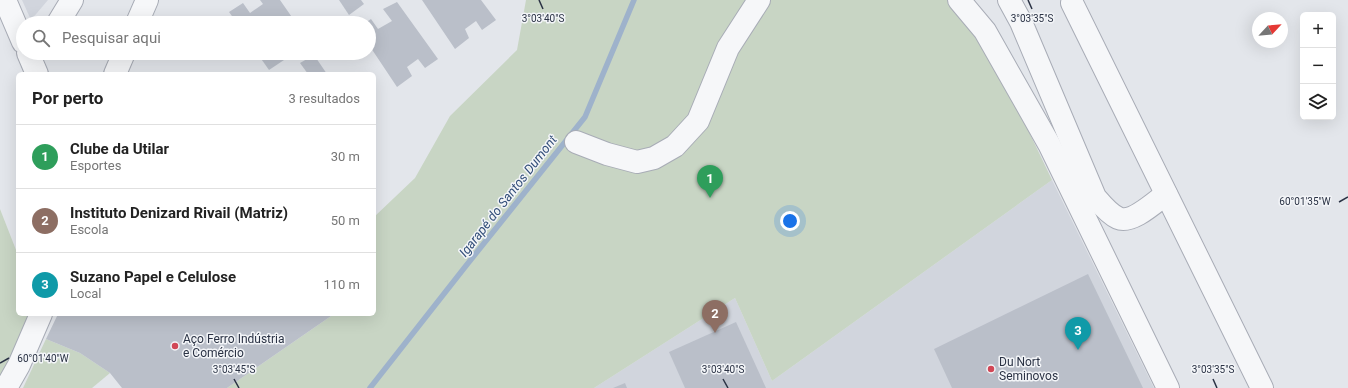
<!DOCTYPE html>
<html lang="pt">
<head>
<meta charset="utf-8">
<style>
  body { margin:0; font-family:Roboto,sans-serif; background:#f2f2f2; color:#222 }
  .controls { position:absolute; right:12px; top:12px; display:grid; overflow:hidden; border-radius:6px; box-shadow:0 4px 16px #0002 }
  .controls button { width:36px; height:36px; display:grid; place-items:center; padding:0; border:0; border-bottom:1px solid #e0e0e0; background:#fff; color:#222; font:20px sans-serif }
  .compass { position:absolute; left:1252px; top:12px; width:36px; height:36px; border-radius:50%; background:#fff; box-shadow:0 4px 16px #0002; rotate:64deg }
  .you { position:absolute; left:790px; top:221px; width:14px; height:14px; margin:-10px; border:3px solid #fff; border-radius:50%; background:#1a73e8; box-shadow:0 0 0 6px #1a73e833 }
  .badge { display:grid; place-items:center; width:26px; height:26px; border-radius:50%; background:#0b8043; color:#fff; font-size:13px; font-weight:700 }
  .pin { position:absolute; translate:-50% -33px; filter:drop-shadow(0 1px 2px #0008) }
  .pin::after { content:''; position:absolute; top:21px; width:14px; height:12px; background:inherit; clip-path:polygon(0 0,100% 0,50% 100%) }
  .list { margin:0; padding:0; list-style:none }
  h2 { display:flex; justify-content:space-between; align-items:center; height:52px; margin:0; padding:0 16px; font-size:17px }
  h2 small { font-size:13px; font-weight:400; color:#767676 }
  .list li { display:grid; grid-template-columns:26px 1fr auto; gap:12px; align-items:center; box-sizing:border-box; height:64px; padding:0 16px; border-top:1px solid #e0e0e0 }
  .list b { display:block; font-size:15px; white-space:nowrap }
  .list p { margin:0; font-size:13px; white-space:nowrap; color:#767676 }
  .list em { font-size:13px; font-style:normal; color:#767676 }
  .icon { flex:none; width:22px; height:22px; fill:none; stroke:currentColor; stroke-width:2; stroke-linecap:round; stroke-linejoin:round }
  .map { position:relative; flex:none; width:1348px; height:388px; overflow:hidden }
  .search { position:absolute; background:#fff; box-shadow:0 4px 16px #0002; left:16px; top:16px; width:360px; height:44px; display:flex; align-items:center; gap:10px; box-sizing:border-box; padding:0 14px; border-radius:22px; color:#767676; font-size:15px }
  .panel { position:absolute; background:#fff; box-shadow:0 4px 16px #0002; left:16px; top:72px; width:360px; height:244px; border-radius:6px }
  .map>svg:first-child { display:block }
</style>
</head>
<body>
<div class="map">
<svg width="1348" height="388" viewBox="0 0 1348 388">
  <rect width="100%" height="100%" fill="#e3e6eb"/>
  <g fill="#d1d5dd">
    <polygon points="22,0 48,0 31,20"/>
    <polygon points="1052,180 1154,388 594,388 735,298 772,381"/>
  </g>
  <g fill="#c8d5c4">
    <polygon points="526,0 966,0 1052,180 772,381 735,298 594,388 227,388 334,314 374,314 374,217 415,178 450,116 517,50"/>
    <polygon points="0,209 18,255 18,314 33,314 0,388"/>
    <polygon points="46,339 80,353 110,373 92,388 23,388"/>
  </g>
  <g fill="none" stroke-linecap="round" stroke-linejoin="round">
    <polyline stroke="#9eb2cb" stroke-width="5.5" points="370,388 465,267 585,117 634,0"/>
  </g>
  <g fill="#babfc9">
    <polygon points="260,0 280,0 296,23 237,23 229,12 243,3 250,13 263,4"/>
    <polygon points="339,0 361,0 364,4 349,15"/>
    <polygon points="422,0 481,0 496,20 482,30 476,21 465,29 469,38 455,49"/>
    <polygon points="397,2 438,59 425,68 418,59 407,67 412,76 397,87 369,45 369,23 365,23 371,19 378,29 392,21 383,9"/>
    <polygon points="257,53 280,53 284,60 269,70"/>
    <polygon points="314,55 327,74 308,74 300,63"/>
    <polygon points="1088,274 1143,388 952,388 934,349"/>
    <polygon points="58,314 334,314 227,388 122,388 110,373 80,353 46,339"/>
    <polygon points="736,322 766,388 685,388 669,352"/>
    <polygon points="625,383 627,388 613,388"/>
  </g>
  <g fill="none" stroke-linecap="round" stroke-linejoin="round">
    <defs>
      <g id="minor">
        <polyline points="5,0 23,42"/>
        <polyline points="959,0 985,31 1049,144 1168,388"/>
        <path d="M1009,0L1021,22L1095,197C1101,204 1109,214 1118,218C1132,224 1155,202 1166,194"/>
        <polyline points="1072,3 1262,388"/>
        <polyline points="58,23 72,0"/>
        <polyline points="137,23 147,0"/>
        <polyline points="28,53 37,74"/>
        <polyline points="115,74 124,53"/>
        <polyline points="576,142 607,154 637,162 654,158 675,146 698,121 728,48 759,0"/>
        <polyline points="6,388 19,365 41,314"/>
      </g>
    </defs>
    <use href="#minor" stroke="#a8acb6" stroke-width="24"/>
    <use href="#minor" stroke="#f6f7f9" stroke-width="22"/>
  </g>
  <path fill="none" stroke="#2a3244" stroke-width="1.5" d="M539,0L543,9M1028,0L1032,9M1339,202L1348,197M0,363L9,358M234,379L239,388M723,379L728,388M1213,379L1217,388"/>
  <g fill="#d14756" stroke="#f3f5f8" stroke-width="1.5">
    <circle cx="175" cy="346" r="4"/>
    <circle cx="991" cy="369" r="4"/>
  </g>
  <g text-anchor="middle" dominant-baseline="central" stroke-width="3" stroke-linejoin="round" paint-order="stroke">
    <g font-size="12" fill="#2a3244" stroke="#f3f5f8" text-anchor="start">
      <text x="183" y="339">Aço Ferro Indústria<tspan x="183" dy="14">e Comércio</tspan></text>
      <text x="999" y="362">Du Nort<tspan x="999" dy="14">Seminovos</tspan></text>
    </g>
    <g font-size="13" font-style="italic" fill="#334f79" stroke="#f3f5f8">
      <text transform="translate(508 196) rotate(-52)">Igarapé do Santos Dumont</text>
    </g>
  </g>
  <g font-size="10" text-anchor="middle" fill="#2a3244" stroke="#f3f5f8" stroke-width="3" stroke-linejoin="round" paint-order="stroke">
    <text x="1032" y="22">3°03'35"S</text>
    <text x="543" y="22">3°03'40"S</text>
    <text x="1305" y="205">60°01'35"W</text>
    <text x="43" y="362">60°01'40"W</text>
    <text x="234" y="373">3°03'45"S</text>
    <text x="723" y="373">3°03'40"S</text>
    <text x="1213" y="373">3°03'35"S</text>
  </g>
</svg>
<div class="controls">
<button>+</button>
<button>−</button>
<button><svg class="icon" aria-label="layers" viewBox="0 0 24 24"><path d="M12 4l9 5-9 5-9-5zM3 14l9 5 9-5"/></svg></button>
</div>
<svg class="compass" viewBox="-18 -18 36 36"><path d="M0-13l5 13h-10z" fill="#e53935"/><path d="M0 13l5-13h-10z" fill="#767676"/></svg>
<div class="you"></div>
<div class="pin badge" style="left:710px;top:198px;background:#2e9e5b">1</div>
<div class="pin badge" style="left:715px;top:333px;background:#8d6e63">2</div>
<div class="pin badge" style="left:1078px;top:350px;background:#0f9aa8">3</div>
<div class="search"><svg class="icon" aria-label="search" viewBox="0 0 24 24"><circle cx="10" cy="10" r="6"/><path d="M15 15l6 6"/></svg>Pesquisar aqui</div>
<section class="panel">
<h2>Por perto<small>3 resultados</small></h2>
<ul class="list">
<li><span class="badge" style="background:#2e9e5b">1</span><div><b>Clube da Utilar</b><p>Esportes</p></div><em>30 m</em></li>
<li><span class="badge" style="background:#8d6e63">2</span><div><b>Instituto Denizard Rivail (Matriz)</b><p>Escola</p></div><em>50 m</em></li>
<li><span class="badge" style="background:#0f9aa8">3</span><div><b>Suzano Papel e Celulose</b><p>Local</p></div><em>110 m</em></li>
</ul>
</section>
</div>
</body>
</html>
